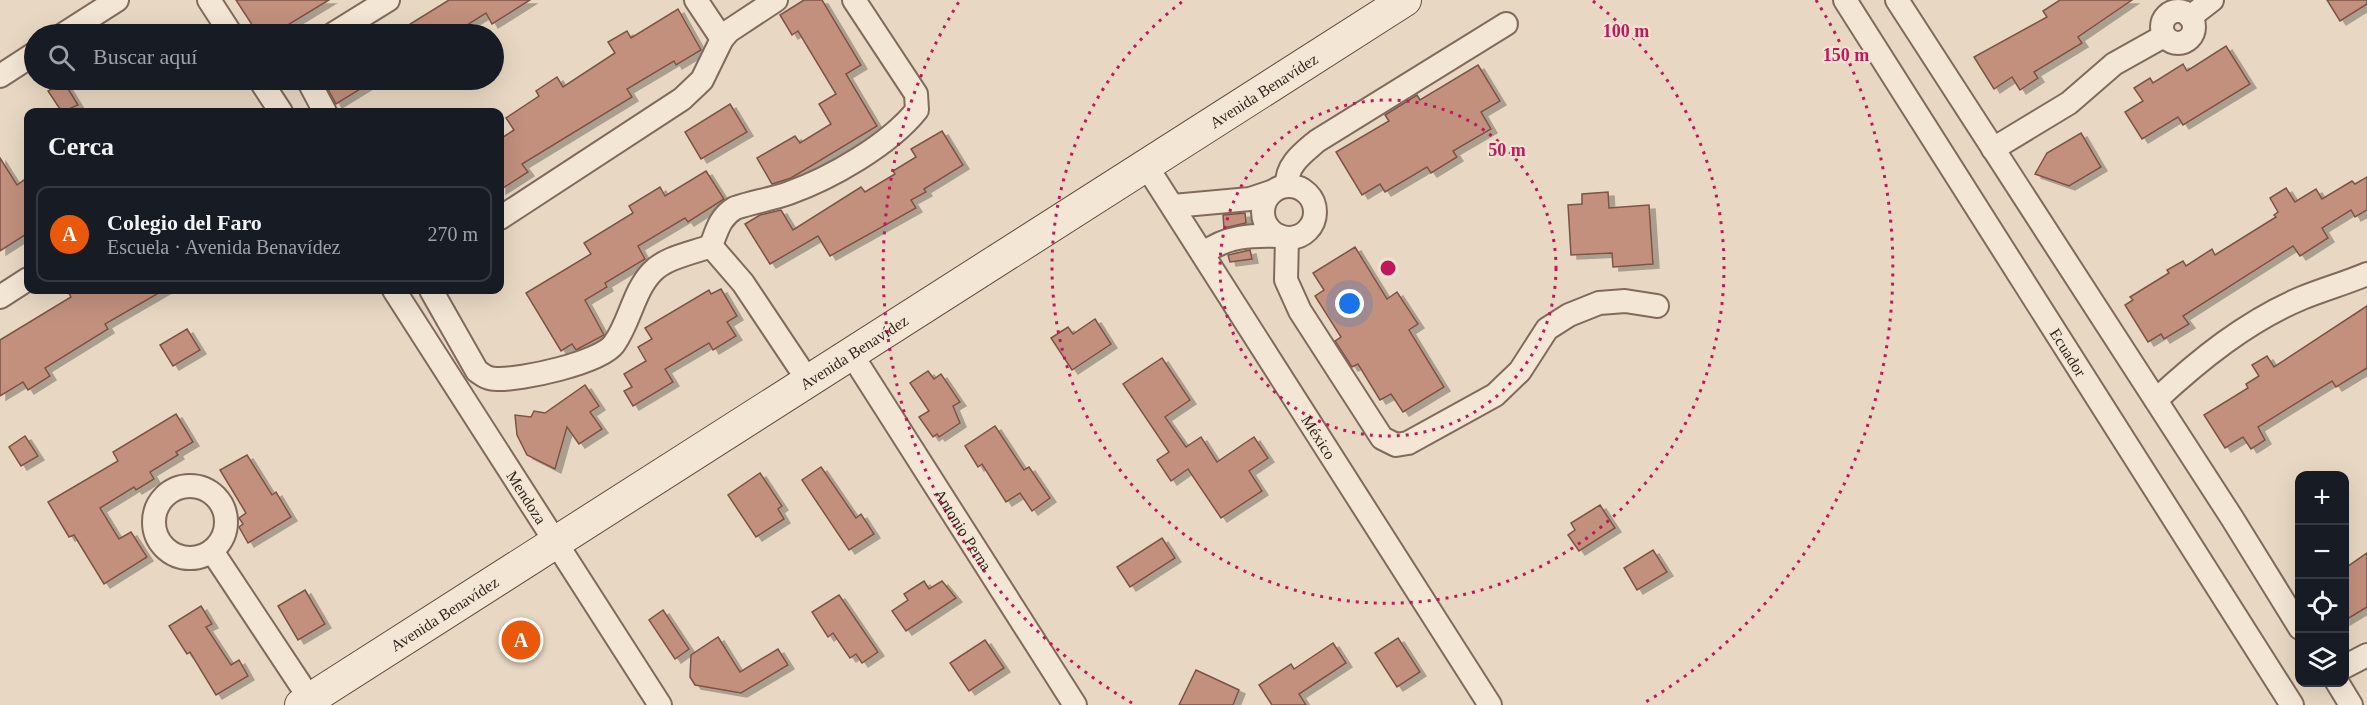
<!DOCTYPE html>
<html lang="es">
<head>
<meta charset="utf-8">
<style>
  body { margin:0; font-family:Georgia,serif; background:#20242c; color:#f1f3f6 }
  .controls { position:absolute; right:18px; bottom:18px; display:grid; overflow:hidden; border-radius:12px; box-shadow:0 6px 24px #0002 }
  .controls button { width:54px; height:54px; display:grid; place-items:center; padding:0; border:0; border-bottom:2px solid #363941; background:#171b24; color:#f1f3f6; font:30px sans-serif }
  .you { position:absolute; left:1350px; top:304px; width:21px; height:21px; margin:-15px; border:4px solid #fff; border-radius:50%; background:#1a73e8; box-shadow:0 0 0 9px #1a73e833 }
  .badge { display:grid; place-items:center; width:39px; height:39px; border-radius:50%; background:#ea580c; color:#fff; font-size:20px; font-weight:700 }
  .pin { position:absolute; translate:-50% -50%; border:3px solid #fff; box-shadow:0 2px 6px #0006 }
  .list { margin:0; padding:0; list-style:none }
  h2 { display:flex; justify-content:space-between; align-items:center; height:78px; margin:0; padding:0 24px; font-size:26px }
  h2 small { font-size:20px; font-weight:400; color:#9ea1a6 }
  .list li { display:grid; grid-template-columns:39px 1fr auto; gap:18px; align-items:center; box-sizing:border-box; height:96px; margin:0 12px 12px; padding:0 12px; border:2px solid #363941; border-radius:12px }
  .list b { display:block; font-size:22px; white-space:nowrap }
  .list p { margin:0; font-size:20px; white-space:nowrap; color:#9ea1a6 }
  .list em { font-size:20px; font-style:normal; color:#9ea1a6 }
  .icon { flex:none; width:33px; height:33px; fill:none; stroke:currentColor; stroke-width:2; stroke-linecap:round; stroke-linejoin:round }
  .map { position:relative; flex:none; width:2367px; height:705px; overflow:hidden }
  .search { position:absolute; background:#171b24; box-shadow:0 6px 24px #0002; left:24px; top:24px; width:480px; height:66px; display:flex; align-items:center; gap:15px; box-sizing:border-box; padding:0 21px; border-radius:33px; color:#9ea1a6; font-size:22px }
  .panel { position:absolute; background:#171b24; box-shadow:0 6px 24px #0002; left:24px; top:108px; width:480px; height:186px; border-radius:12px }
  .map>svg:first-child { display:block }
</style>
</head>
<body>
<div class="map">
<svg width="2367" height="705" viewBox="0 0 2367 705">
  <defs>
    <filter id="shadow"><feDropShadow dx="6" dy="4" stdDeviation="0" flood-color="#0004"/></filter>
  </defs>
  <rect width="100%" height="100%" fill="#e8d8c3"/>
  <g fill="#c2907d" stroke="#7d5344" stroke-width="1.5" filter="url(#shadow)">
    <polygon points="236,0 329,0 273,34 258,34"/>
    <polygon points="449,0 530,0 492,24 486,13 453,34 394,34"/>
    <polygon points="804,0 822,0 861,65 846,74 877,126 791,178 772,184 757,158 795,136 800,143 831,124 819,104 836,94 798,31 792,35 780,15"/>
    <polygon points="2060,0 2132,0 2078,37 2082,43 2034,72 2038,78 2020,90 2012,77 1994,89 1974,57 2047,17 2043,11"/>
    <polygon points="2327,0 2367,0 2367,4 2340,21"/>
    <polygon points="678,9 701,50 676,65 674,61 627,89 632,97 522,164 528,172 500,190 500,139 514,130 506,118 539,96 536,91 557,77 563,87 615,53 608,42 627,31 631,38"/>
    <polygon points="2226,46 2250,84 2183,125 2178,117 2142,139 2125,112 2143,101 2134,88 2150,78 2153,83 2183,64 2187,71"/>
    <polygon points="1478,65 1500,101 1481,112 1491,129 1453,151 1457,157 1431,173 1427,167 1385,192 1380,184 1362,195 1336,152 1389,121 1385,115 1417,95 1420,100"/>
    <polygon points="323,80 375,80 336,104"/>
    <polygon points="64,82 78,105 62,112 48,91"/>
    <polygon points="730,104 747,132 701,159 685,132"/>
    <polygon points="942,131 963,165 924,189 926,192 911,200 916,208 830,256 818,236 770,264 745,224 760,215 781,210 793,230 861,187 865,192 895,174 893,171 916,157 911,149"/>
    <polygon points="2081,133 2101,167 2069,186 2035,174 2047,153"/>
    <polygon points="0,158 17,185 28,177 28,233 0,251"/>
    <polygon points="706,171 724,199 688,222 685,218 638,246 645,259 605,283 607,287 585,300 604,335 576,350 572,344 561,351 526,293 591,254 584,243 633,213 629,206 660,187 665,196"/>
    <polygon points="2367,177 2367,210 2355,217 2351,210 2322,228 2328,238 2300,256 2293,246 2183,316 2189,324 2164,339 2161,334 2148,342 2125,305 2133,300 2130,297 2169,273 2167,270 2183,261 2186,266 2212,249 2215,255 2276,217 2274,215 2278,212 2270,198 2286,188 2295,202 2316,189 2322,199 2352,181 2355,184"/>
    <polygon points="1608,192 1609,208 1649,205 1653,264 1613,267 1612,253 1571,255 1568,205 1582,204 1582,194"/>
    <polygon points="1245,213 1246,223 1224,228 1223,215"/>
    <polygon points="1355,247 1387,299 1397,292 1418,324 1409,330 1444,387 1403,412 1391,394 1380,400 1358,364 1352,367 1335,341 1341,337 1315,296 1324,290 1313,273"/>
    <polygon points="1250,250 1252,259 1230,262 1228,255"/>
    <polygon points="721,289 737,316 727,322 736,336 713,350 709,343 665,369 673,382 633,406 624,391 632,387 624,374 646,361 638,347 652,339 645,328 709,290 711,294"/>
    <polygon points="67,290 164,290 105,324 108,329 45,368 50,376 28,390 23,382 0,396 0,340 71,297"/>
    <polygon points="2367,306 2367,368 2336,387 2332,381 2258,427 2265,440 2251,449 2243,437 2225,448 2204,415 2248,388 2246,384 2259,376 2252,365 2267,356 2274,367"/>
    <polygon points="1095,319 1111,344 1072,370 1051,338 1068,327 1073,334"/>
    <polygon points="187,329 200,350 173,366 160,345"/>
    <polygon points="1162,358 1190,400 1165,417 1186,447 1201,437 1217,462 1254,437 1268,458 1249,471 1262,491 1221,518 1188,469 1171,481 1157,460 1169,452 1123,384"/>
    <polygon points="928,371 934,379 941,374 960,402 953,406 960,423 939,437 937,434 933,437 919,417 929,411 910,383"/>
    <polygon points="585,385 599,406 590,412 602,429 579,444 567,427 555,469 527,455 517,435 515,415 531,417 534,411 545,413"/>
    <polygon points="176,414 193,442 176,452 178,455 150,472 154,479 136,490 134,487 100,508 119,539 131,532 147,557 104,584 74,535 69,537 48,502 118,461 113,452"/>
    <polygon points="995,426 1024,470 1029,467 1050,498 1032,511 1020,493 1006,502 982,464 978,467 965,446"/>
    <polygon points="25,436 38,456 21,466 9,447"/>
    <polygon points="247,455 272,495 276,492 291,517 248,543 239,527 243,524 239,518 246,513 220,470"/>
    <polygon points="821,467 856,518 861,514 874,534 849,550 802,480"/>
    <polygon points="760,473 782,506 778,509 784,519 756,537 728,495"/>
    <polygon points="1600,505 1615,528 1579,551 1568,535 1575,530 1571,523"/>
    <polygon points="1162,538 1175,558 1130,587 1117,567"/>
    <polygon points="1653,550 1667,572 1637,590 1624,568"/>
    <polygon points="2367,553 2367,607 2344,621 2344,569"/>
    <polygon points="924,581 929,589 942,581 956,598 906,631 892,611 908,600 904,594"/>
    <polygon points="305,590 325,624 298,640 278,606"/>
    <polygon points="839,595 878,652 862,663 856,654 850,658 833,633 828,637 812,612"/>
    <polygon points="201,606 212,624 206,627 231,665 239,660 248,676 216,695 190,652 187,654 169,626"/>
    <polygon points="663,610 689,649 675,659 649,620"/>
    <polygon points="718,637 740,672 778,649 788,665 741,693 695,685 690,677 691,655"/>
    <polygon points="1398,638 1420,672 1397,687 1375,653"/>
    <polygon points="985,640 1004,668 969,691 950,663"/>
    <polygon points="1333,643 1346,663 1299,694 1306,705 1272,705 1259,685 1291,664 1294,669"/>
    <polygon points="1196,670 1239,690 1233,705 1179,705"/>
  </g>
  <g fill="none" stroke-linecap="round" stroke-linejoin="round">
    <defs>
      <g id="street">
        <polyline points="209,0 231,34"/>
        <polyline points="696,0 722,39"/>
        <path id="s1" d="M1845,0L2292,705"/>
        <polyline points="1897,0 2232,518 2300,628"/>
        <circle cx="2178" cy="27" r="16"/>
        <polyline points="2190,17 2212,0"/>
        <polyline points="64,34 117,0"/>
        <polyline points="333,34 388,0"/>
        <polyline points="0,76 34,54"/>
        <polyline points="260,80 281,112"/>
        <polyline points="308,80 325,112"/>
        <polyline points="1993,149 2069,103 2114,64 2164,36"/>
        <path id="s2" d="M1147,167L1490,705"/>
        <path d="M1287,185C1286,165 1303,153 1317,141L1506,24"/>
        <circle cx="1289" cy="212" r="26"/>
        <polyline points="1173,206 1250,199 1271,192"/>
        <polyline points="500,218 682,99 702,80 722,39 729,31 776,0"/>
        <polyline points="1287,239 1286,280 1300,311 1382,438 1396,445 1408,443 1495,395 1520,371 1547,329 1569,315 1599,303 1625,301 1657,306"/>
        <path d="M711,246C717,230 720,217 735,208C753,202 772,199 789,193C831,178 889,145 917,110L916,94L854,0"/>
        <polyline points="711,246 743,283 809,382"/>
        <path d="M1204,253C1226,236 1252,235 1279,236"/>
        <path id="s3" d="M394,290L660,705"/>
        <path d="M431,290L477,371C484,376 488,379 497,379C521,380 600,363 614,344C630,322 633,292 652,272C666,257 693,253 711,246"/>
        <polyline points="0,297 28,279"/>
        <path id="s4" d="M852,355L1075,705"/>
        <path d="M2156,400C2199,360 2247,321 2302,298C2324,289 2346,283 2367,274"/>
        <circle cx="190" cy="522" r="36"/>
        <polyline points="212,551 310,699"/>
        <polyline points="2344,667 2367,655"/>
        <polyline points="2337,682 2351,705"/>
      </g>
      <g id="secondary">
        <path id="s5" d="M301,705L1405,0"/>
      </g>
    </defs>
    <use href="#street" stroke="#806a5c" stroke-width="26"/>
    <use href="#secondary" stroke="#624c3f" stroke-width="34"/>
    <use href="#street" stroke="#f4e6d5" stroke-width="22"/>
    <use href="#secondary" stroke="#f4e6d5" stroke-width="32"/>
  </g>
  <g fill="none" stroke="#c2185b" stroke-width="3" stroke-dasharray="3 6">
    <circle cx="1388" cy="268" r="168"/>
    <path d="M1593 1A336 336 0 1 1 1183 1"/>
    <path d="M1132 703A505 505 0 0 1 960 0M1816 0A505 505 0 0 1 1644 703"/>
  </g>
  <g text-anchor="middle" dominant-baseline="central" stroke-width="4.5" stroke-linejoin="round" paint-order="stroke">
    <g font-size="16" fill="#32251e" stroke="#f1e3d1">
      <text stroke="none"><textPath href="#s5" startOffset="1142">Avenida Benavídez</textPath></text>
      <text stroke="none"><textPath href="#s1" startOffset="417">Ecuador</textPath></text>
      <text stroke="none"><textPath href="#s5" startOffset="656">Avenida Benavídez</textPath></text>
      <text stroke="none"><textPath href="#s2" startOffset="320">México</textPath></text>
      <text stroke="none"><textPath href="#s3" startOffset="246">Mendoza</textPath></text>
      <text stroke="none"><textPath href="#s4" startOffset="207">Antonio Perna</textPath></text>
      <text stroke="none"><textPath href="#s5" startOffset="170">Avenida Benavídez</textPath></text>
    </g>
  </g>
  <circle cx="1388" cy="268" r="9" fill="#c2185b" stroke="#f1e3d1" stroke-width="3"/>
  <g font-size="18" text-anchor="middle" font-weight="bold" fill="#c2185b" stroke="#f1e3d1" stroke-width="4.5" stroke-linejoin="round" paint-order="stroke">
    <text x="1626" y="37">100 m</text>
    <text x="1846" y="61">150 m</text>
    <text x="1507" y="156">50 m</text>
  </g>
</svg>
<div class="controls">
<button>+</button>
<button>−</button>
<button><svg class="icon" aria-label="locate" viewBox="0 0 24 24"><circle cx="12" cy="12" r="6"/><path d="M12 2v4M12 18v4M2 12h4M18 12h4"/></svg></button>
<button><svg class="icon" aria-label="layers" viewBox="0 0 24 24"><path d="M12 4l9 5-9 5-9-5zM3 14l9 5 9-5"/></svg></button>
</div>
<div class="you"></div>
<div class="pin badge" style="left:521px;top:640px">A</div>
<div class="search"><svg class="icon" aria-label="search" viewBox="0 0 24 24"><circle cx="10" cy="10" r="6"/><path d="M15 15l6 6"/></svg>Buscar aquí</div>
<section class="panel">
<h2>Cerca<small></small></h2>
<ul class="list">
<li><span class="badge">A</span><div><b>Colegio del Faro</b><p>Escuela · Avenida Benavídez</p></div><em>270 m</em></li>
</ul>
</section>
</div>
</body>
</html>
